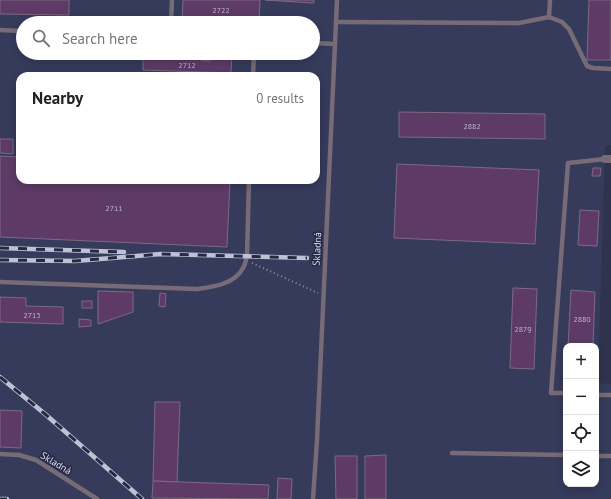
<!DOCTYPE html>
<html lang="en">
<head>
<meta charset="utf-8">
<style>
  body { margin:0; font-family:"PT Sans",sans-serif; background:#f2f2f2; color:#202124 }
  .controls { position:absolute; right:12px; bottom:12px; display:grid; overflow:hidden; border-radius:8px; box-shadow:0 2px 10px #0003 }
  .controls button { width:36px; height:36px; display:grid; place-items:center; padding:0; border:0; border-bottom:1px solid #e0e0e0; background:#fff; color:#202124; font:20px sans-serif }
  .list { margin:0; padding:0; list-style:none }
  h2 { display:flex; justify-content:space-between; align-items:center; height:52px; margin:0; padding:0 16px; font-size:17px }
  h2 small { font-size:13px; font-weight:400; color:#757577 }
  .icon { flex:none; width:22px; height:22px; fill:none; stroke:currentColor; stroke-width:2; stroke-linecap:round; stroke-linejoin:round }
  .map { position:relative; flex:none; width:611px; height:499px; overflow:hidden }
  .search { position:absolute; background:#fff; box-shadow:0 2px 10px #0003; left:16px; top:16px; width:304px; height:44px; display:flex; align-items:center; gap:10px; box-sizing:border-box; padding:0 14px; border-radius:22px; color:#757577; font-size:15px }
  .panel { position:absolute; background:#fff; box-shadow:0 2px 10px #0003; left:16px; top:72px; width:304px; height:112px; border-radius:12px }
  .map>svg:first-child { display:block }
</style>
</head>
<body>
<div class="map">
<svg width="611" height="499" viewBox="0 0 611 499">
  <rect width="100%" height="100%" fill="#2f334e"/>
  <path fill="#363b5c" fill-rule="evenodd" d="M0,0H611V145L605,146L598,383L611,384V499H0ZM23,23H313V53H23ZM20,76H316V180H20ZM566,346H596V484H566Z"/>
  <g fill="#5d3b66" stroke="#7e6984">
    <polygon points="0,0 69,0 69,15 0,14"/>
    <polygon points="183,0 260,0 259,23 182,20"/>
    <polygon points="265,0 314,0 314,3"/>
    <polygon points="589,0 611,0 611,60 587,60"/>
    <polygon points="143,53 202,53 202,61 210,61 210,54 232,54 231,73 143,70"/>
    <polygon points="399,112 545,114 545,139 399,137"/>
    <polygon points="0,139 13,139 13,154 0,153"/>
    <polygon points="0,156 20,157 20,180 230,180 227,247 0,237"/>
    <polygon points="397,164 539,170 535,244 394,238"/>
    <polygon points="593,168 601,168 600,176 592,176"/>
    <polygon points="580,210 599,211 597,246 578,245"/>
    <polygon points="513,288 537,289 534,369 510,368"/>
    <polygon points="571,290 595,292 593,346 568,346"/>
    <polygon points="98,291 133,292 133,312 98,324"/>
    <polygon points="160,293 166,294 165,307 159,306"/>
    <polygon points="0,297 26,298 26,306 63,307 63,324 0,322"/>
    <rect x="82" y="301" width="10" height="7"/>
    <polygon points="79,319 91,320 91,326 79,327"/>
    <polygon points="155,402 180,402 177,482 153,481"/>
    <polygon points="0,410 22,411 21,448 0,447"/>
    <polygon points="386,455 386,499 365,499 365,456"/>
    <polygon points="335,456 357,456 357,499 336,499"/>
    <polygon points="278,478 292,479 291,499 277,499"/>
    <polygon points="153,481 269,485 268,499 152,498"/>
  </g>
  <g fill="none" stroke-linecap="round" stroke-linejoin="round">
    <polyline stroke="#8c90a6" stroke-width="2" stroke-dasharray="1 3" stroke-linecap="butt" points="252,263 318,293"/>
    <g stroke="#776b76" stroke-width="4.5">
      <polyline points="549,17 550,0"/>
      <polyline points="336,22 519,23 549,17 562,22 569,29 587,66 593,68 611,69"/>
      <polyline points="171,23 172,0"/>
      <polyline points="0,30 23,31"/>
      <polyline points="313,43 335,44"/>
      <polyline points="253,76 254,53"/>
      <path d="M0,282L197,289C213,287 235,284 243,268C245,265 246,260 247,256L249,180"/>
      <polyline points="566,393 551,393 568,163 605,159"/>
      <polyline points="596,395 611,395"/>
      <polyline points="452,453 566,455"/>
      <polyline points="0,454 19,455 36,460 97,499"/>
      <polyline points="596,456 611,456"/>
      <polyline points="313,499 317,440 337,0"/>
    </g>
    <polyline stroke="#776b76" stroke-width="8" points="605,159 611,159"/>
    <defs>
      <g id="rail">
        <polyline points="0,248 124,252"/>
        <polyline points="0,260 75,261 161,254 307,258"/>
        <polyline points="0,377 45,414 142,499"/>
        <polyline points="0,499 7,499"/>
      </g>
    </defs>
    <use href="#rail" stroke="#bec2d4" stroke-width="4.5"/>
    <use href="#rail" stroke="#262943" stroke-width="3" stroke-dasharray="9" stroke-linecap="butt"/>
  </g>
  <g text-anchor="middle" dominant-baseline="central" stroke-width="3" stroke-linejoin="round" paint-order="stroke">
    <g font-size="8" fill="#bbb5cd">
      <text x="221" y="10">2722</text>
      <text x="187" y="65">2712</text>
      <text x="472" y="126">2882</text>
      <text x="114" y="208">2711</text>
      <text x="32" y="315">2713</text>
      <text x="582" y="319">2880</text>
      <text x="523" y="329">2879</text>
    </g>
    <g font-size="10" fill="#dadeef" stroke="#262943">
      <text transform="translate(317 249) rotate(-87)">Skladná</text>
      <text transform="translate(56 463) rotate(31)">Skladná</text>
    </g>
  </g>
</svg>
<div class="controls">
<button>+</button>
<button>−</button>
<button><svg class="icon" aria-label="locate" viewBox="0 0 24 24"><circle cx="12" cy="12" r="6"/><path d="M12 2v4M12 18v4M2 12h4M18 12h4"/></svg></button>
<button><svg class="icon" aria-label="layers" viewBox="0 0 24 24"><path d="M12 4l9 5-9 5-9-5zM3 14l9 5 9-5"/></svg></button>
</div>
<div class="search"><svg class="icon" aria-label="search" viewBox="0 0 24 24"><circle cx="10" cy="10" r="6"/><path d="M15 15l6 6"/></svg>Search here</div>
<section class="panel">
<h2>Nearby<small>0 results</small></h2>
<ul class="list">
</ul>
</section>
</div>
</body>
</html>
